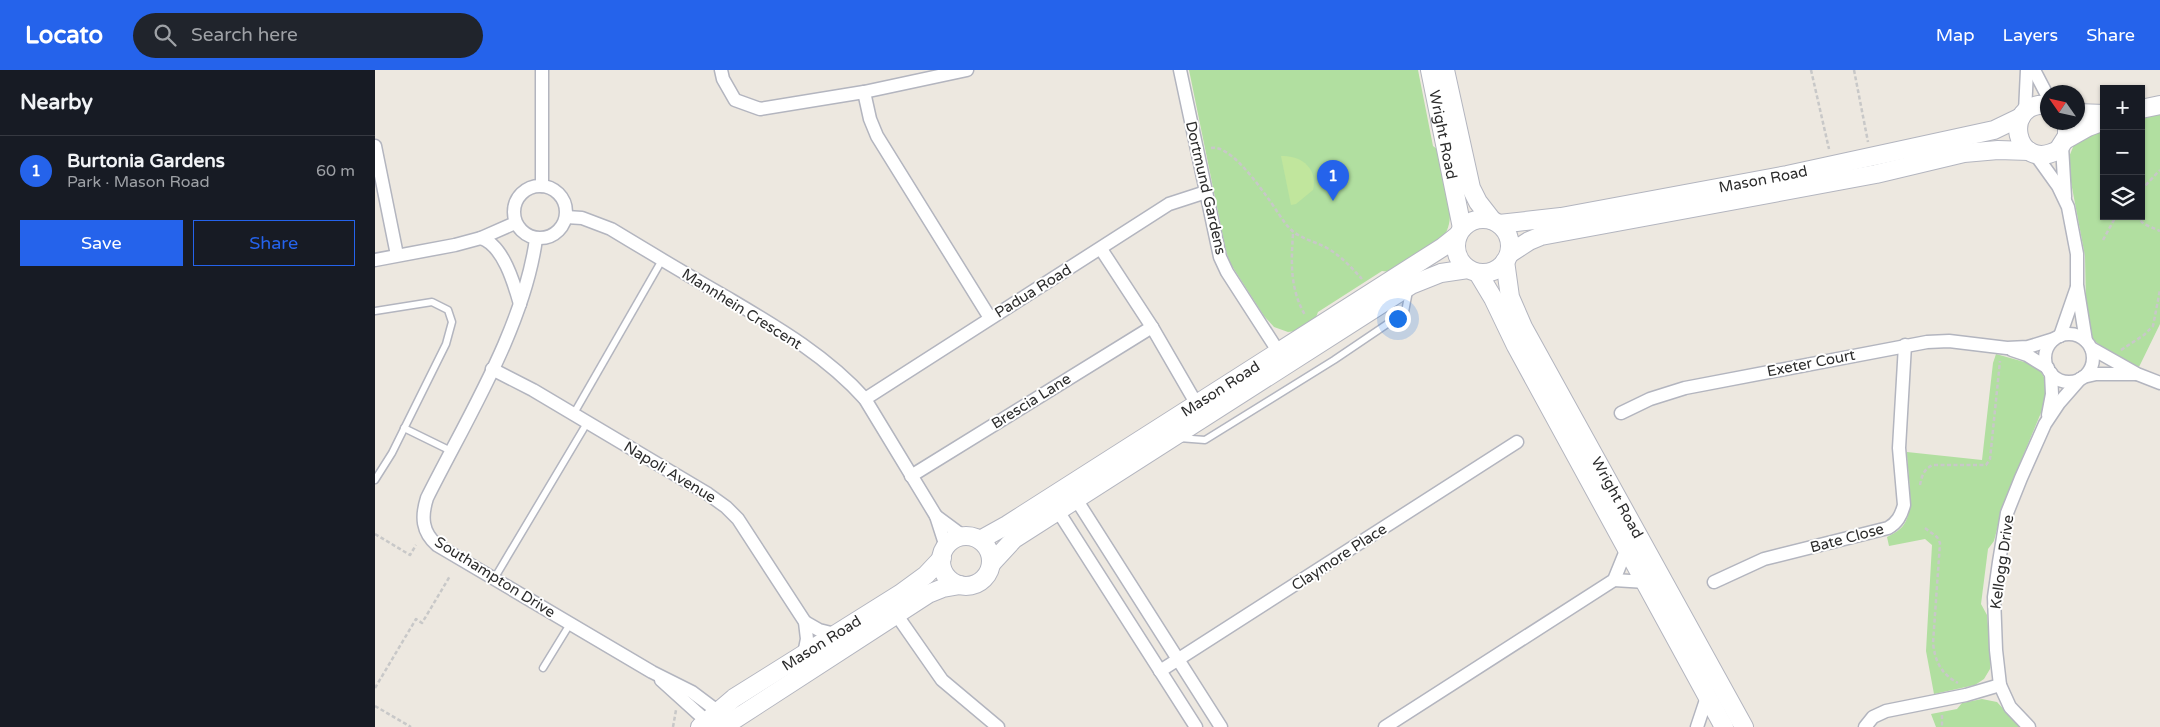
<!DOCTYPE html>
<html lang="en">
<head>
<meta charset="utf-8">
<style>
  body { margin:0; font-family:"Varela Round",sans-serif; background:#20242c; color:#f1f3f6 }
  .controls { position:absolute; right:15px; top:15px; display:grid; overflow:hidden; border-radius:0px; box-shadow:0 1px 4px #0004 }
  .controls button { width:45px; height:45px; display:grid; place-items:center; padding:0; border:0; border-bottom:1px solid #363941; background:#171b24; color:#f1f3f6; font:25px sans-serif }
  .compass { position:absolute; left:1665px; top:15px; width:45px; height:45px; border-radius:50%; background:#171b24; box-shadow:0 1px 4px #0004; rotate:304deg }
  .you { position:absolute; left:1022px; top:248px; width:18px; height:18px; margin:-12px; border:4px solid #fff; border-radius:50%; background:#1a73e8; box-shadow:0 0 0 8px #1a73e833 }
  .badge { display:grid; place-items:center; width:32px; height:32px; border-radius:50%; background:#2563eb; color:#fff; font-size:16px; font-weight:700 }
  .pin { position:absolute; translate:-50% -41px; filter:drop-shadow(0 1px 2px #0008) }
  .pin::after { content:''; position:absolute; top:26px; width:18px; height:15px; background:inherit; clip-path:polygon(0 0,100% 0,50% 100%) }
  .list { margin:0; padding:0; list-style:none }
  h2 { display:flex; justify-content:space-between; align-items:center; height:65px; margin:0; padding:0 20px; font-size:21px }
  h2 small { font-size:16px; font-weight:400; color:#9ea1a6 }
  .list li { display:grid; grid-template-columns:32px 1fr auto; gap:15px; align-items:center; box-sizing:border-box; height:70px; padding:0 20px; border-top:1px solid #363941 }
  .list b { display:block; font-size:19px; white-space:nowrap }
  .list p { margin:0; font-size:16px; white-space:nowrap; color:#9ea1a6 }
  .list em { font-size:16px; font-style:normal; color:#9ea1a6 }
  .actions { display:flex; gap:10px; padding:15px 20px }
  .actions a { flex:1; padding:11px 0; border:1px solid #2563eb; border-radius:0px; text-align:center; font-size:18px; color:#2563eb }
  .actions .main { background:#2563eb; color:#fff }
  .icon { flex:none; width:28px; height:28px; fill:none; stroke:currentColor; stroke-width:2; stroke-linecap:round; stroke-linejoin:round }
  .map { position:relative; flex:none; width:1785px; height:657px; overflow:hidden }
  header { display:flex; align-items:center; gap:30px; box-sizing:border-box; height:70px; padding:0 25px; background:#2563eb; color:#fff }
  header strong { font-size:24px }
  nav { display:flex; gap:28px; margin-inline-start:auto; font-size:18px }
  .search { width:350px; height:45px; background:#20242c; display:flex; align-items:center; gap:12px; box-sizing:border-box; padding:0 18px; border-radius:28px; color:#9ea1a6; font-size:19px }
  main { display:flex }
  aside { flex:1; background:#171b24 }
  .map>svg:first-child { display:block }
</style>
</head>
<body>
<header>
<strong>Locato</strong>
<div class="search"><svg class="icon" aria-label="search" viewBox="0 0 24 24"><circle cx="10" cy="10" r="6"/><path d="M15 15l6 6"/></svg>Search here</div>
<nav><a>Map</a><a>Layers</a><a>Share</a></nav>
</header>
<main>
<aside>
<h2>Nearby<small></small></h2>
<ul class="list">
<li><span class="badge">1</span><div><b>Burtonia Gardens</b><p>Park · Mason Road</p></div><em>60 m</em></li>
</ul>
<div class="actions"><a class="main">Save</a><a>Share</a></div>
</aside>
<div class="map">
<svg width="1785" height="657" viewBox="0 0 1785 657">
  <rect width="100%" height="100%" fill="#ede8e0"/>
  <g fill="#b1dfa0">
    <path d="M814,0H1043L1058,76L1066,82L1075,143C1075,154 1073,161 1066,170L1015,202L1007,201L943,242L940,250L921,261L913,262L899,257L889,246L855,193L851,181Z"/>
    <polygon points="1785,44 1785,254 1764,297 1735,283 1721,272 1716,266 1711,235 1710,186 1695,107 1694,87 1700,72 1729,56 1729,146 1766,146 1766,49"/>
    <path d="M1621,284L1653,293L1665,300L1672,313L1670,333L1629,432L1619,471L1613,479L1606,534L1612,545L1616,589L1615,599L1609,609L1600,615L1559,624L1551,581L1557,475L1550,469L1514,476L1512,467C1517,464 1522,462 1526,458C1542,443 1532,403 1532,382L1607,390L1618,293Z"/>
    <polygon points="1607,629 1622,632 1645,657 1561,657 1556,644 1582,639 1587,633"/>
  </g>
  <path fill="#c1e69d" d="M906,86C927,85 943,99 938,120L921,134L916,135Z"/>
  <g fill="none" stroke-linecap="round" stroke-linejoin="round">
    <defs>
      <g id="lane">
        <polyline points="0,241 57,232 73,240 77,252 71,274 17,383 0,410"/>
        <polyline points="198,345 287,190"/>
        <polyline points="29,358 76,381"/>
        <polyline points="804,368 830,370 959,290 1030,242 1034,221"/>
        <polyline points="119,509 212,353"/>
        <polyline points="168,598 195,554"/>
      </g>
      <g id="street">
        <polyline points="346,0 348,9 360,30 385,39 489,22 592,0"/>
        <polyline points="805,0 845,187 852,202 903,281"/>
        <polyline points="1659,0 1672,25"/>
        <polyline points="489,22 495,49 502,66 615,248"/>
        <polyline points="1650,42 1652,0"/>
        <polyline points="0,76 22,185"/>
        <polyline points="1687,76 1690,127"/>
        <polyline points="1660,84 1683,116 1693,137 1702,184 1702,215 1711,271"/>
        <circle cx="165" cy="142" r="26"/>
        <polyline points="167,116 167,0"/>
        <path d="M191,147L207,148L236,159C274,182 312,205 351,227C400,256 452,286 490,329L561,446L571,477"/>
        <path d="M106,168C128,175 139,213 145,234"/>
        <path d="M161,169C149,257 92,348 52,428C46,447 47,462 62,475L277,602L317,622L349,646"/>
        <polyline points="726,179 777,257 821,333"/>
        <polyline points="0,190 80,175 106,168 140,153"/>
        <circle cx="1694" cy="288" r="24"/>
        <polyline points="1685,266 1702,217"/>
        <polyline points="1716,278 1762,304 1785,313"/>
        <polyline points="1637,280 1652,285 1673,298"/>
        <polyline points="117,299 158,320 333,424 351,437 363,449 430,552 432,569 429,584"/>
        <polyline points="1708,307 1721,304 1760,304"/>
        <polyline points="490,329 794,134 831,122"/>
        <polyline points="1246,343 1275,329 1310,318 1552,272 1574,271 1632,278 1653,277 1679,269"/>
        <polyline points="1673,345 1677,324 1676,303"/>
        <polyline points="536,406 777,257"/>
        <polyline points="701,429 846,657"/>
        <polyline points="683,441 821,657"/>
        <polyline points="561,446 588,466"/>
        <polyline points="1239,510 1271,512"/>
        <path d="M1339,512L1389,489L1513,458C1522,453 1526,446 1529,435L1524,378L1530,275"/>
        <polyline points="521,544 567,610 623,657"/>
        <polyline points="430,552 444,560 460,564"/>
        <polyline points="785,601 1142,372"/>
        <polyline points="286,610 338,657"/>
        <polyline points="1010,657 1239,510 1252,478"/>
        <polyline points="1322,657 1332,627"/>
        <polyline points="1490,657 1498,647 1511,641 1591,625 1625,615"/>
        <polyline points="1654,657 1635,637 1625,615 1621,580 1619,527 1624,492 1632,443 1646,408 1670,354 1684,333 1705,309"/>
      </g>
      <g id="secondary">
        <path id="s1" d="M1055,0L1087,158"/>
        <polyline points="1070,0 1096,118 1103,132 1117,150"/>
        <path d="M1672,35C1626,31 1639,104 1683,80L1692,66V52"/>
        <polyline points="1766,39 1785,35"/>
        <polyline points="1702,43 1729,44"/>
        <polyline points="1690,70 1713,57 1729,51"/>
        <circle cx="1108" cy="176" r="27"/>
        <path id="s2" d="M1124,154L1186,147L1412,105L1619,60L1646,47"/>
        <polyline points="1134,184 1154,171 1166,166 1501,104 1589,83 1623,80 1654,81"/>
        <path id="s3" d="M1130,191L1135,227L1148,257L1369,657"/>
        <polyline points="1103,203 1118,228 1141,276 1349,657"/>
        <circle cx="591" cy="491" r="25"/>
        <path id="s4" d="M605,470L632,455L1068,177L1083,165"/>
        <polyline points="616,494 639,469 1036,215 1066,203 1093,199"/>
        <path id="s5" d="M325,657L359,628L525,524L551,505L567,488"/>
        <polyline points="348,657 553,524 568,518 585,515"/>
      </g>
    </defs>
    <use href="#lane" stroke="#b3b5bf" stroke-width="9"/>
    <use href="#street" stroke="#b3b5bf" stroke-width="15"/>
    <use href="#secondary" stroke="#b3b5bf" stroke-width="20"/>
    <g stroke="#c8c8c8" stroke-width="2.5" stroke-dasharray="4 2.5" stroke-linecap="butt">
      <polyline points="1436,0 1454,79"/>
      <polyline points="1479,0 1493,72"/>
      <path d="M836,78C859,73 898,136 910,153C922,169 935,169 952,178C966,186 977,198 987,209"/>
      <polyline points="1766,120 1785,100"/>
      <polyline points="1761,146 1769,154 1785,161"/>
      <path d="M918,164C916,193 915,219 930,245"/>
      <polyline points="1728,170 1741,146"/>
      <polyline points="1746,280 1769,265 1778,256 1785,220"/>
      <path d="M1545,415C1547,405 1549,399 1558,395H1611L1615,389L1625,291"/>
      <path d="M1550,458L1562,467L1565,473L1558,573C1560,591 1566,604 1583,613"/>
      <polyline points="0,464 35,485 41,475"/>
      <polyline points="0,618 41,549 47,553 75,506"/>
      <polyline points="0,636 36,657"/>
      <polyline points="1567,645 1567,657"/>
      <polyline points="298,657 301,640"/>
    </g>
    <use href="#lane" stroke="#fff" stroke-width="6"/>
    <use href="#street" stroke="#fff" stroke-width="12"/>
    <use href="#secondary" stroke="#fff" stroke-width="18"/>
  </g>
  <g text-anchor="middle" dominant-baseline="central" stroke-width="4" stroke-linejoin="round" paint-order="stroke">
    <g font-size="15" fill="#2c2c2c" stroke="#fff">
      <text stroke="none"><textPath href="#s1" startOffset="66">Wright Road</textPath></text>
      <text stroke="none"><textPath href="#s2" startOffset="268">Mason Road</textPath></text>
      <text transform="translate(831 118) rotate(77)">Dortmund Gardens</text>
      <text transform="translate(658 221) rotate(-32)">Padua Road</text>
      <text transform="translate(367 239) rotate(32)">Mannhein Crescent</text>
      <text transform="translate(1436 293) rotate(-11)">Exeter Court</text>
      <text stroke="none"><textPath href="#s4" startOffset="284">Mason Road</textPath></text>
      <text transform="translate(656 331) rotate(-32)">Brescia Lane</text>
      <text transform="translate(295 402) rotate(31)">Napoli Avenue</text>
      <text stroke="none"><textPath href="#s3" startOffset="264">Wright Road</textPath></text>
      <text transform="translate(1472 468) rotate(-15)">Bate Close</text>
      <text transform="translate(964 487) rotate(-33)">Claymore Place</text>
      <text transform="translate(1627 492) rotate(-82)">Kellogg Drive</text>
      <text transform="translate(120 507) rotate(32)">Southampton Drive</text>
      <text stroke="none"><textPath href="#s5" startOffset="148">Mason Road</textPath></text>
    </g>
  </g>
</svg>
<div class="controls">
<button>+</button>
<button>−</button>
<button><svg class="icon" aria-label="layers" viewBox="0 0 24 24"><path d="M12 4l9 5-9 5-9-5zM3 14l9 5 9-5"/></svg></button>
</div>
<svg class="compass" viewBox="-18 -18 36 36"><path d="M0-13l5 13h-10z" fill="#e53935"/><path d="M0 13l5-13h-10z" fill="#9ea1a6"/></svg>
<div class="you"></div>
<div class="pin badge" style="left:958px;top:131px">1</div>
</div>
</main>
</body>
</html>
